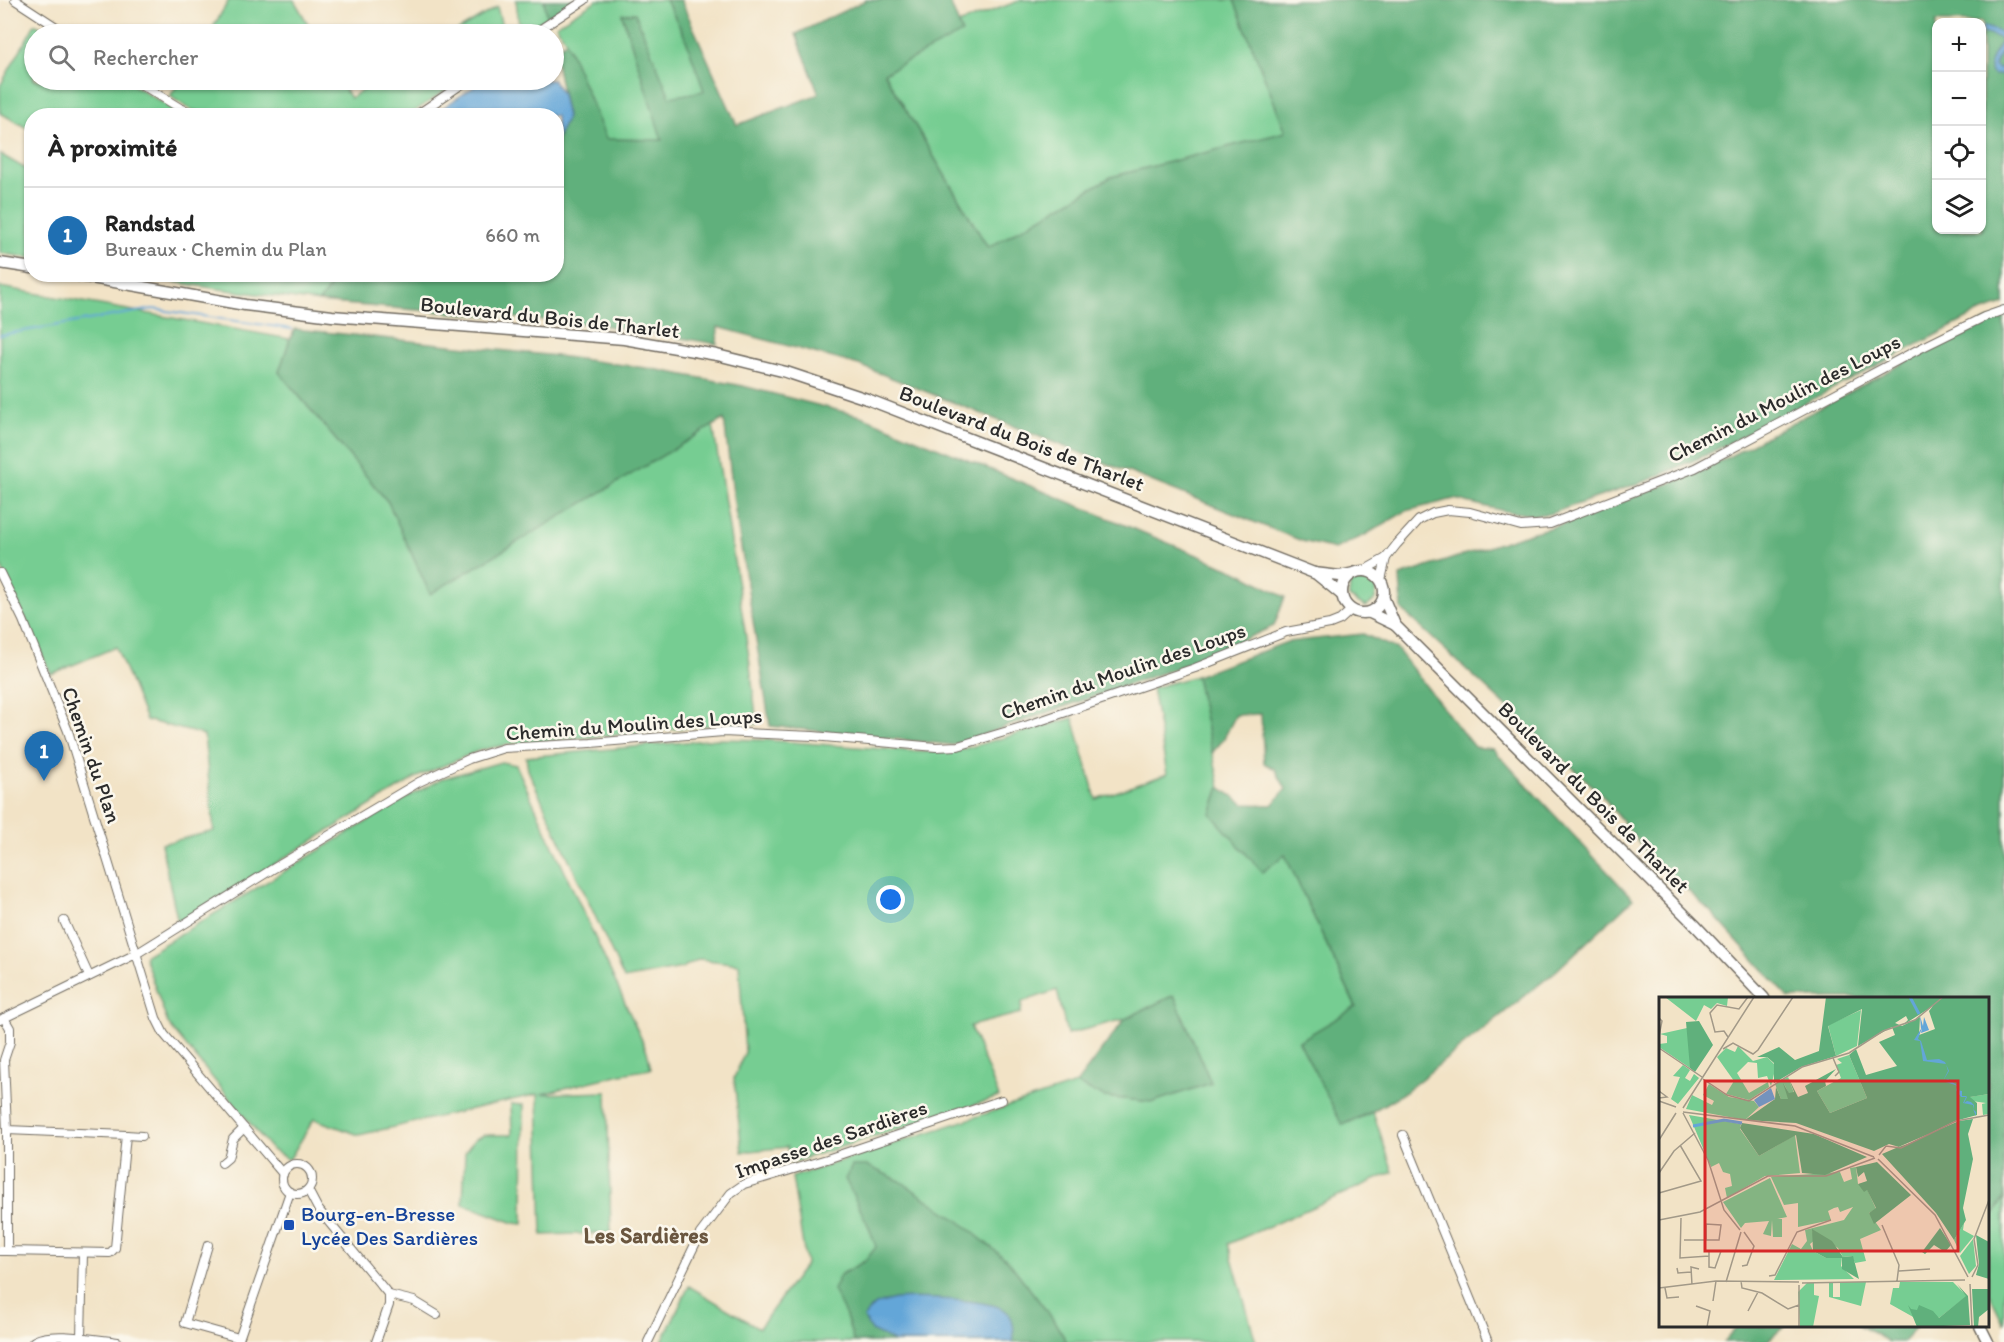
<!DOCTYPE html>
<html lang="fr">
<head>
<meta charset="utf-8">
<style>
  body { margin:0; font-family:Itim,sans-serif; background:#f6f6f6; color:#222 }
  .controls { position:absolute; right:18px; top:18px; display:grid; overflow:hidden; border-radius:12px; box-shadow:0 2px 4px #0004 }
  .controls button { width:54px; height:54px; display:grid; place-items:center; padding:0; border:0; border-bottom:2px solid #e0e0e0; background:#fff; color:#222; font:30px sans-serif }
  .you { position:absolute; left:891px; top:900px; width:21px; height:21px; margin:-15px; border:4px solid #fff; border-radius:50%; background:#1a73e8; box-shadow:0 0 0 9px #1a73e833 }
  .badge { display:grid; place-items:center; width:39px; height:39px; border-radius:50%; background:#1f6fb2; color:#fff; font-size:20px; font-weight:700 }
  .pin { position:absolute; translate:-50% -50px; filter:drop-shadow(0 2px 3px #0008) }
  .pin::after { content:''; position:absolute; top:32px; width:21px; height:18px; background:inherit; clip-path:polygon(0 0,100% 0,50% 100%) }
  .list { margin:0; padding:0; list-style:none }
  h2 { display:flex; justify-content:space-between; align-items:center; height:78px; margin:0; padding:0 24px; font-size:26px }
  h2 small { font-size:20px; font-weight:400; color:#767676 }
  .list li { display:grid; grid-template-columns:39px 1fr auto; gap:18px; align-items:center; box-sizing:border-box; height:96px; padding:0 24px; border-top:2px solid #e0e0e0 }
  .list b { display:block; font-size:22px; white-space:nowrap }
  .list p { margin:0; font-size:20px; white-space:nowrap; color:#767676 }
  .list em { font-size:20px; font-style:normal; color:#767676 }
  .icon { flex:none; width:33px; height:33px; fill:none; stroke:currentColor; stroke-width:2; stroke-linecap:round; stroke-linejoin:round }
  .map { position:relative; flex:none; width:2004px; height:1342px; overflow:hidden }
  .search { position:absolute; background:#fff; box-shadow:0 2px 4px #0004; left:24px; top:24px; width:540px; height:66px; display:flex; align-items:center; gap:15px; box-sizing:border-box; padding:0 21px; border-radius:33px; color:#767676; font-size:22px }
  .panel { position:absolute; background:#fff; box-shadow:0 2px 4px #0004; left:24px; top:108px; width:540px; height:174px; border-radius:24px }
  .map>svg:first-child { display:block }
</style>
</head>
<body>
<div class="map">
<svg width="2004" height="1342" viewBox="0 0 2004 1342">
  <rect width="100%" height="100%" fill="#fbf7ec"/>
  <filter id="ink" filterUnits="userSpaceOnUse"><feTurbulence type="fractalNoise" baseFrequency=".0167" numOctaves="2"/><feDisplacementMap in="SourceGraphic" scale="12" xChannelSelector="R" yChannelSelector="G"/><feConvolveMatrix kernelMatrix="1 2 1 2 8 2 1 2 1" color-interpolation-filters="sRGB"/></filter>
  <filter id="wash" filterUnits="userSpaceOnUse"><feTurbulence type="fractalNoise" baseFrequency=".008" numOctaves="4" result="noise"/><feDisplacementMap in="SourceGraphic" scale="24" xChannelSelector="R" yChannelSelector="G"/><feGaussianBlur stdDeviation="1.35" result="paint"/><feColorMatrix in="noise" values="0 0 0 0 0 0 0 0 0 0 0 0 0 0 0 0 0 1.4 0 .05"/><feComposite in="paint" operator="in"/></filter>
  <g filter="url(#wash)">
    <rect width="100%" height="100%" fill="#f2e3c6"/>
    <g fill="#76cd92" stroke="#507c5e" stroke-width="1.5">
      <polygon points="229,0 294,0 314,34 209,34"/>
      <polygon points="516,0 544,0 547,17 523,34 520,34"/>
      <polygon points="597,0 666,0 685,37 705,91 670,98 635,13 622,15 663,140 606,139 566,41 556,25"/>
      <polygon points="1021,0 1234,0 1286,132 1111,177 988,248 884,73 961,33 958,24"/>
      <polygon points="497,7 504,34 452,34"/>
      <polygon points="35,24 52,34 34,34 34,80 125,80 183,115 32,116 31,130 0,113 0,86"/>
      <polygon points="181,80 339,80 350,98 380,80 461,80 409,115 215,115 191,110 170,96"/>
      <polygon points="0,154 31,172 31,258 0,253"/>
      <polygon points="130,275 339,275 319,302 219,289"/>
      <polygon points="0,287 290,339 279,372 388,502 430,594 713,425 749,657 757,724 711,725 639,733 516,743 480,750 417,777 178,923 161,844 214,831 204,735 146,720 116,647 51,674 0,564"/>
      <polygon points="1355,580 1373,582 1377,589 1375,600 1366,607 1349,597 1350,585"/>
      <polygon points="1196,676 1220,787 1211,814 1285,855 1356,1008 1299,1041 1343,1125 1373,1112 1393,1172 1228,1244 1256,1342 1067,1342 1052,1318 1009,1262 959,1221 900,1181 852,1166 869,1228 877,1247 865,1261 840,1275 846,1316 854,1342 662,1342 689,1286 759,1328 806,1264 792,1177 1076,1084 1105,1097 1153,1102 1211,1083 1174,995 1125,1019 1067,1034 1057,990 1022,1002 1021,1013 970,1026 999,1097 790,1163 787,1147 742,1152 734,1078 745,1052 739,964 699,959 682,968 624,979 528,770 526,757 717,739 765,740 923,752 960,750 1073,718 1096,799 1167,774 1152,688"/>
      <polygon points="501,762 516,765 647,1051 651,1069 621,1074 541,1094 607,1092 611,1233 542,1235 538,1094 359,1135 314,1119 289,1160 272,1150 168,1024 144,956 408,797 441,779"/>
      <polygon points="511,1104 524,1105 523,1224 514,1223 463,1204 465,1152 475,1139 484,1135 512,1135"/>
      <polygon points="2004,1198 2004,1324 1988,1291 1988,1224"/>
    </g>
    <g fill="#60b07c" stroke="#466e54" stroke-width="1.5" fill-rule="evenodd">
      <polygon points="544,0 574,0 547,17"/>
      <path d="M666,0H681L737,125L819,94L796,34L866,0H952L950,2L962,33L884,73L988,248L1111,177L1286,132L1234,0H2004V304L1978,313L1704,456L1649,480L1549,514L1533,515L1504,511L1454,499L1406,511L1365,535L1335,549L1302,541L859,365L718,327L717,344L601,325L319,302L339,275L556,274L557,140L567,117L554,52L566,41L606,139L662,140L622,14L635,13L670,97L704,91L685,37ZM1936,22H1982V230H1936Z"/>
      <polygon points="2004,315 2004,1198 1988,1224 1988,998 1789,998 1711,912 1649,855 1600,793 1402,610 1400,576 1530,533 1564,524 1704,470 1896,367 1984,322"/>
      <polygon points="295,329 557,356 653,369 743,386 864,417 1243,574 1285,597 1274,626 1194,662 953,745 770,726 735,510 724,419 430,594 388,502 279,372 290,339"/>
      <polygon points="1363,634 1397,649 1474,747 1493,749 1633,899 1556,971 1405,1092 1373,1111 1342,1125 1299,1041 1356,1007 1285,855 1262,872 1211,814 1220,787 1244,804 1272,805 1286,789 1275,769 1264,763 1261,714 1236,715 1223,740 1212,753 1196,676 1287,642"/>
      <polygon points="1174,995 1211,1083 1153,1102 1105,1097 1076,1084 1125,1019"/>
      <polygon points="852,1166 868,1166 900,1181 959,1221 1009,1262 1052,1318 1067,1342 854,1342 846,1316 833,1290 840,1275 865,1261 876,1247 869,1227 845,1179"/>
      <polygon points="1738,1326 1785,1326 1766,1342 1724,1342"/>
      <polygon points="1861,1326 1917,1326 1902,1342 1889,1342"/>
    </g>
    <g fill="#63a6d8" stroke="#476882" stroke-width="1.5">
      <path d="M1982,26L2004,33V48L1998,57L1995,66L1997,68H2004V74L1994,75L1991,73C1987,61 1995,52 2001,42L2000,38L1982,33Z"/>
      <polygon points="484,80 553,80 562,94 567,117 557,139 556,116 432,115"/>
      <path d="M895,1299C914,1297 993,1299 1006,1311C1014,1317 1015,1333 1013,1342H895L871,1331L864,1318C869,1305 882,1302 895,1299Z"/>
    </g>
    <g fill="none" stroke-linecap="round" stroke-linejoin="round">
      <polyline stroke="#63a6d8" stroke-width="2" points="0,335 153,309 292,329"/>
    </g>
  </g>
  <g filter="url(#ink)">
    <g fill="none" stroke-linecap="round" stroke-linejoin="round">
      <defs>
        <g id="minor">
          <polyline points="15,0 67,34"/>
          <polyline points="533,34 585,0"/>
          <polyline points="134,80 180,108 200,116"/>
          <polyline points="415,116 468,80"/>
          <polyline points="1363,571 1386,558"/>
          <polyline points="0,573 23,620 68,731 156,1018 164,1034 283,1174"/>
          <polyline points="1381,580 1386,558 1397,544 1419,520 1433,513 1448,510 1470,512 1521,526 1550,524 1695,468 1919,349 1984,317 2004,310"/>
          <polyline points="64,921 89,976"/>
          <polyline points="4,1018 10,1028 10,1042 4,1060 7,1130"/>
          <polyline points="0,1020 136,954 271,870 419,782 469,759 504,748 591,743 723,732 813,736 936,747 958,746 1028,725 1195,668 1286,632 1330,624 1340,620 1351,610"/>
          <polyline points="126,1135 142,1136"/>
          <polyline points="1403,1135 1488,1342"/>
          <polyline points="222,1163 228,1158 233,1139 244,1128"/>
          <circle cx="297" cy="1179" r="15"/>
          <polyline points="308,1190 318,1209 389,1295 389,1305 376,1342"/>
          <polyline points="208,1245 185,1323 239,1338"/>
          <polyline points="0,1251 7,1251 110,1253 115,1248 126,1135 7,1130 7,1251"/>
          <polyline points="389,1295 414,1301 437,1315"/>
          <polyline points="81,1338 83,1253"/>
          <path d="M33,1342C48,1330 98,1340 118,1342"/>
          <polyline points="238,1342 290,1192"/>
          <polyline points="648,1342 700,1234 731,1193 744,1184 827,1159 1002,1100"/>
        </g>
        <g id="major">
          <polyline points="0,263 32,268"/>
          <polyline points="69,274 245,305 332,316 624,339 717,355 786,372 867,399 1314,573 1340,576 1354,573"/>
          <circle cx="1363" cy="592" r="21"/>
          <polyline points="1315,573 1342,595"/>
          <polyline points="1384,599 1395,625"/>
          <polyline points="1370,613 1395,625 1694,924 1764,998"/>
          <polyline points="1980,1326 1988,1342"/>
        </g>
      </defs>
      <use href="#minor" stroke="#716b61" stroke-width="10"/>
      <use href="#major" stroke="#716b61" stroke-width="13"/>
      <use href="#minor" stroke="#fff" stroke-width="8"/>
      <use href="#major" stroke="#fff" stroke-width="10"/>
    </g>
  </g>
  <rect fill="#1a4fb4" stroke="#fbf7ec" stroke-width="2" x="283" y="1219" width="12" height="12" rx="3"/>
  <g text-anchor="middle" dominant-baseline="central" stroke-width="5" stroke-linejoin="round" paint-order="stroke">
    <g font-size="21" fill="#2b2b2b" stroke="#fbf7ec">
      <text transform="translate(550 317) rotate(6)">Boulevard du Bois de Tharlet</text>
      <text transform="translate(1784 398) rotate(-27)">Chemin du Moulin des Loups</text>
      <text transform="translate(1022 438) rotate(21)">Boulevard du Bois de Tharlet</text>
      <text transform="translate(1123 671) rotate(-19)">Chemin du Moulin des Loups</text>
      <text transform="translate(634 724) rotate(-4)">Chemin du Moulin des Loups</text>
      <text transform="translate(92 755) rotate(71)">Chemin du Plan</text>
      <text transform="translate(1594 797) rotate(45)">Boulevard du Bois de Tharlet</text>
      <text transform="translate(831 1139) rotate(-19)">Impasse des Sardières</text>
    </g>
    <g font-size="21" fill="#164399" stroke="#fbf7ec" text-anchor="start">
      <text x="301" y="1213">Bourg-en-Bresse<tspan x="301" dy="24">Lycée Des Sardières</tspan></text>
    </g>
    <g font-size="22" font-weight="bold" fill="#6a563f" stroke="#fbf7ec">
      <text x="646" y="1235">Les Sardières</text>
    </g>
  </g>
  <g transform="translate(1659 997)">
    <rect width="330" height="330" fill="#f2e3c6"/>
    <path d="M6,0H69L68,9L58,6L52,12L45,8L37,24ZM202,13L198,49L177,59L169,28ZM28,31L31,48V71L0,50V47L8,46V39L1,37ZM79,49L94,64L108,60L117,69L112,89L108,79L99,81L98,66L89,65L78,76L90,96L109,85L110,90L90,103L67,97L75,84L58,60L67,51L76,55ZM190,58L208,101L171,116L158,94L182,81L177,68L183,66L178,62ZM24,68L31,73L26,81L31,84L35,77L40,81L19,107L12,102L21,80L14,79ZM129,80L135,96L130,97L125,87L130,102H122L116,87ZM50,87L70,100L95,104L100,110L86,123L27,112L33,98L53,108L55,104L44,98ZM330,97V117L324,118L323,107L327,106L313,104L310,100ZM30,118L82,127L81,132L100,159L136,138L141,176L106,179L68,201L66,191L73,189L71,177L64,175L60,166L52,170ZM197,170L199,187L208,192L217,212L210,216L222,233L201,242L207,264L196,266L193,259L184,260L179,251L153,234L157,242L151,247L154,254L167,261L183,260L182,269L195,282L115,283L133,247L142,252L148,244L146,233L185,223L194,210L181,215L179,210L175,211L169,214L172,223L139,230V206L125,208L112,180L181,175L185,185L193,182L191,171ZM111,181L128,220L118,222H123V240H114L113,223L112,239L104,237L110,224L86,226L82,231L64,205ZM305,226L304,233L315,239L301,256L295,243ZM314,242L317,269L310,277L301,259ZM181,285H207L202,309L170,300V286H174V300H181ZM241,285H294L308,299L280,321L261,311L256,321L231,307L234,291H240ZM148,286H155V298L160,299L154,330H141L139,295Z" fill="#76cd92"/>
    <path d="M167,0H330V97L311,100L318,106V118L296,124L254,145L240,150L230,147L215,154L137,126L86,123L116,102L117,90L122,102H129L124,86L130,96L135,95L129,80L139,100L149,96L146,89L177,72L166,84L167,89L158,94L171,116L208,101L190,58L197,52L207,78L238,69L220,45L236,38L233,30L199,49L203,12L169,29L177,59L142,70L115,86V66L108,60H98L120,50L136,63L160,54ZM274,9L270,14L276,32L260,38L261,20L243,29L236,26L247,19L249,23L244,28ZM40,24L54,48L36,75L31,71L27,25ZM314,122L309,137L314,162L304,211L307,223L295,243L277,216L223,157L300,124ZM83,126L155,137L208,160L166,178L143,176L137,138L100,159L81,131ZM218,165L252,198L215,227L210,216L217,211L208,193L205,195L199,187L208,184L205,175L199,180L197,170ZM281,231L292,248L286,255L275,248L266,257L263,255ZM153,232L173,244L184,260L194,259L200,282L183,272V261H167L154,254ZM317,238L330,245V282L317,278L320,267ZM298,287L309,299L311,328L258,330L249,308L252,312L258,313L260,308L274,314L280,321L307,299ZM313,292H330V312L320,320L319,330H315Z" fill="#60b07c" fill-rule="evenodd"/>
    <path d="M261,19L264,29L265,20L270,33L262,36L263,31L259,42L262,44L268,63L280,62L286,65L290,74L284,84L289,82L299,89L298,93L303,94V99H307L308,100L305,106L308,104L312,105L315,108L314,112L317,115V119L314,112V108L304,106L307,100H302L297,93L299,89L284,84L289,74L287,67L264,64L261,44L255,43L262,32ZM112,91L116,102L100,110L95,103Z" fill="#63a6d8"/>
    <path fill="none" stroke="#63a6d8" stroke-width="3" d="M251,0L260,17M34,129L65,123L83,126"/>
    <path fill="none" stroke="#a29988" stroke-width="1.5" d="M0,21L3,24L0,39M69,40L65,34L56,35L51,16L58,8L80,12L89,0M0,51L43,80M64,52L74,46L94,57L99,53L134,0M174,61L180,75L176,79M44,82L68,98L90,104L143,70L190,56L224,34L256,23L284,0M0,94L8,100L0,101M0,104L17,110M24,111L95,0M24,115L136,129L215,160M24,116L49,163L65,213L81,233M0,143L17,116M220,158L227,149L242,151L297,124L330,118M219,162L276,218L309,280M0,176L15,154L36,136M0,196L42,184L21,148M22,221L21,261L50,259M0,223L41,215L109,179H167L216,161M223,228L240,268L238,284M25,243H60L62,228L47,227V243M50,254H62L56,271L50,270ZM83,269L88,268L95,249L85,235M18,271L19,276L32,275M240,274L271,272M110,279L116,278L138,235L172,223M313,280L319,268L315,242L330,203M82,284L83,291L103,296L129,312L140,308M67,285L82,235M143,286L306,283M311,287L313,330M33,288L32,270L40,272M0,291L57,284L140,285M6,291L8,301L20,300M54,304L57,284M37,309L51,314L48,330M89,314L99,295M140,330V288"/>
    <path fill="#d62828" fill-opacity="0.15" stroke="#d62828" stroke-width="3" d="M46,84H299V254H46Z"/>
    <rect width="330" height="330" fill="none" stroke="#2b2b2b" stroke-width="3"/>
  </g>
</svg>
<div class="controls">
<button>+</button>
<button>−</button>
<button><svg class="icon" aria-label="locate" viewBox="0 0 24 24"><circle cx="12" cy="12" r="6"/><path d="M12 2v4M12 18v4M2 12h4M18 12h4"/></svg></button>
<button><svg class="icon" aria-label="layers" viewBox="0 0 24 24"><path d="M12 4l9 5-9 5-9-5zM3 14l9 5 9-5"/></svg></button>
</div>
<div class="you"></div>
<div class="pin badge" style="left:44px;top:781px">1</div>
<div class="search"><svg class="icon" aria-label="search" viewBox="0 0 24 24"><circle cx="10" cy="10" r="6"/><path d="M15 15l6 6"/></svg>Rechercher</div>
<section class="panel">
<h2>À proximité<small></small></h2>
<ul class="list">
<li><span class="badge">1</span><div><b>Randstad</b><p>Bureaux · Chemin du Plan</p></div><em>660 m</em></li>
</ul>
</section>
</div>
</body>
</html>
